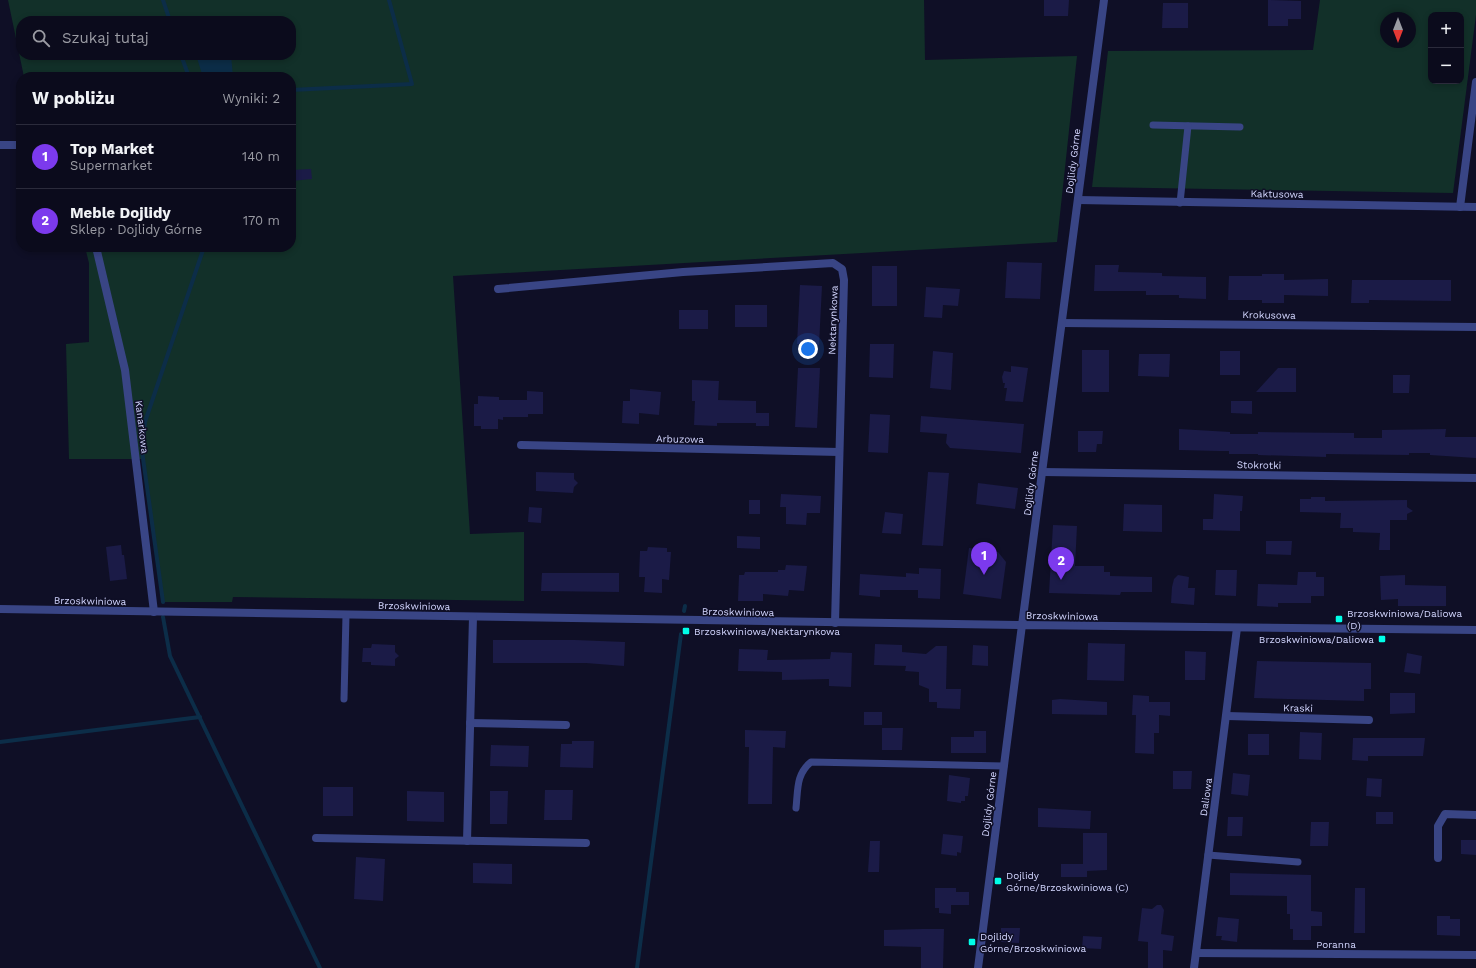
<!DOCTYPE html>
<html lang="pl">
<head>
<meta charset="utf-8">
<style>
  body { margin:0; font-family:"Work Sans",sans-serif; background:#141425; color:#f1f3f6 }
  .controls { position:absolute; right:12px; top:12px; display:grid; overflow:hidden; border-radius:8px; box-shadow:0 2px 6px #0003 }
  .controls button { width:36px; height:36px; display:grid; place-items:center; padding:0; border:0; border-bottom:1px solid #2b2b3b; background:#0b0b1c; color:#f1f3f6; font:20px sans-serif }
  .compass { position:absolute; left:1380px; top:12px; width:36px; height:36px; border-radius:50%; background:#0b0b1c; box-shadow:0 2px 6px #0003; rotate:180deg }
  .you { position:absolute; left:808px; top:349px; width:14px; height:14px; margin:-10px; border:3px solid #fff; border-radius:50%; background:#1a73e8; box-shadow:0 0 0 6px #1a73e833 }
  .badge { display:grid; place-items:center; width:26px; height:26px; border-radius:50%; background:#7c3aed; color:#fff; font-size:13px; font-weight:700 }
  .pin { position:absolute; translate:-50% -33px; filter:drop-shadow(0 1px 2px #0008) }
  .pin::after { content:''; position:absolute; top:21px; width:14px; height:12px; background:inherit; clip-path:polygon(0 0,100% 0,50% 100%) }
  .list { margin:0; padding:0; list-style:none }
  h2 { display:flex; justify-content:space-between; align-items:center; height:52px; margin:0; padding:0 16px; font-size:17px }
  h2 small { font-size:13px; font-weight:400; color:#9a9ba3 }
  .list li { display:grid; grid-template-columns:26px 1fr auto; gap:12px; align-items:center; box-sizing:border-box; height:64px; padding:0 16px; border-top:1px solid #2b2b3b }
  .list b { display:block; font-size:15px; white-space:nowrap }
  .list p { margin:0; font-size:13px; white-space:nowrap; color:#9a9ba3 }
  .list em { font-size:13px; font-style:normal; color:#9a9ba3 }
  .icon { flex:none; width:22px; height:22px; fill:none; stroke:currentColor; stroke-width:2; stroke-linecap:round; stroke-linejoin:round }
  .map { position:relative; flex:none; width:1476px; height:968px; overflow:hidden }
  .search { position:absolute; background:#0b0b1c; box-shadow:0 2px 6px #0003; left:16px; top:16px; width:280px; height:44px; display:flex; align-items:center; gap:10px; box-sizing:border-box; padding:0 14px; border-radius:16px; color:#9a9ba3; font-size:15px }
  .panel { position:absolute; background:#0b0b1c; box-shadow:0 2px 6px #0003; left:16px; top:72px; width:280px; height:180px; border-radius:16px }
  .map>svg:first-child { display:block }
</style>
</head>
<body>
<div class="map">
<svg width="1476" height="968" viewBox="0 0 1476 968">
  <rect width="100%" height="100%" fill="#0f0f26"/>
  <g fill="#123029" fill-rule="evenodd">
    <path d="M8,0H924L925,60L1077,56L1057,242L453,276L470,534L524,532V601L233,597L232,602H163L143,459H69L66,344L89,342V263L85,247H291V77H24ZM21,21H291V55H21Z"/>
    <path d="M1320,0H1476V15L1453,193L1092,187L1108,51L1313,50ZM1431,15H1461V81H1431ZM1386,18H1410V42H1386Z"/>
  </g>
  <polygon fill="#0c2d48" points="196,55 231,55 233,77 203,77"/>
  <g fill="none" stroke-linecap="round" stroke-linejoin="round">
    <g stroke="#0c2d48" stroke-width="4">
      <polyline points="163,0 170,21"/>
      <polyline points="181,55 189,77"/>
      <polyline points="291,90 412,84 389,0"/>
      <polyline points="163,602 142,451 145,422 204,247"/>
      <polyline points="684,611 685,606"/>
      <polyline points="163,617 170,656 320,968"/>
      <polyline points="0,742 200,717"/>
      <polyline points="637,968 681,634"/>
    </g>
  </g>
  <g fill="#1b1b47">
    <polygon points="1044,0 1069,0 1068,16 1044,16"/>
    <polygon points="1268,0 1301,1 1301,19 1288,19 1288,26 1268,26"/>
    <polygon points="1163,3 1188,3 1188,28 1162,28"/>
    <polygon points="311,169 312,179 291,181 291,170"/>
    <polygon points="1007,262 1042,263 1040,299 1005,298"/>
    <polygon points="1095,265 1119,265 1118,272 1162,273 1162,276 1206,277 1206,299 1179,298 1179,295 1146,295 1146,291 1094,291"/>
    <rect x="872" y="266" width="25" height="40"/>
    <polygon points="1262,274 1284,274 1284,280 1328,279 1328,296 1284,295 1284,303 1262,303 1262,300 1228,300 1229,276 1262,276"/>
    <polygon points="1352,280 1451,280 1451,301 1369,300 1369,303 1351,303"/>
    <polygon points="800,285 822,286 819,345 797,344"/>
    <polygon points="926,287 960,289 958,306 943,305 942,318 924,317"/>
    <rect x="735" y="305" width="32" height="22"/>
    <rect x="679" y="310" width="29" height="19"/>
    <polygon points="870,344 894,344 893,378 869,377"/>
    <rect x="1082" y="350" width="27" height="42"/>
    <polygon points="933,351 953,353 951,390 930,388"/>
    <rect x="1220" y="351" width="20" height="24"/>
    <polygon points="1139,354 1170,354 1169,377 1138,376"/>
    <polygon points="1011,366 1028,368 1023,402 1005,401 1007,388 1004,388 1005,383 1003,383 1002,377 1004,371 1011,372"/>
    <polygon points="798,368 820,368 817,428 795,427"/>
    <polygon points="1278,368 1296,368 1296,392 1256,392"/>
    <polygon points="1393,375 1410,375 1409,393 1393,393"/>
    <polygon points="692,380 719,381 718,400 756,401 756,413 769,413 769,426 756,426 756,423 717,423 717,426 694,425 695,401 692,401"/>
    <polygon points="630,389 661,392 659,415 639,413 639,424 622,423 623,401 630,401"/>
    <polygon points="527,391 543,392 543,414 528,414 528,417 503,417 503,420 498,419 498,429 481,429 481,426 474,426 474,404 478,404 478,396 499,397 499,400 527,400"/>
    <polygon points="1231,401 1252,401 1252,414 1231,413"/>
    <polygon points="870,414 890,415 888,453 868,452"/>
    <polygon points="921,416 1024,424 1021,453 950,448 946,443 947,434 920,432"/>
    <polygon points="1179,429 1230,432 1230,434 1258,434 1258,432 1354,433 1354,438 1382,438 1382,430 1446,429 1445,437 1476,437 1476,458 1430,455 1430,453 1409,453 1409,455 1326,454 1326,457 1258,455 1258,454 1229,454 1229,451 1219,451 1179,450"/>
    <polygon points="1078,431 1103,431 1102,444 1097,444 1096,452 1078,452"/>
    <polygon points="536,472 574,473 574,479 578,483 574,487 573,493 536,491"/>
    <polygon points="928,472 949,473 943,546 922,545"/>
    <polygon points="978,483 1018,488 1015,509 976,504"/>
    <polygon points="781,494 821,496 820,513 807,513 806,525 786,524 786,507 780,507"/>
    <polygon points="1214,494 1243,496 1242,511 1240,511 1240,531 1203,530 1203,519 1213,519"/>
    <polygon points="1311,497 1325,497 1325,501 1407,500 1407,507 1413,511 1407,514 1407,520 1390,520 1390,550 1379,550 1380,533 1353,532 1353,528 1340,528 1341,513 1300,512 1300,499 1311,499"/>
    <rect x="749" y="500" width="11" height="14"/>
    <polygon points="1124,504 1162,505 1162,532 1123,531"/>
    <polygon points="529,507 542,508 541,523 528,522"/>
    <polygon points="885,512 903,514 901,534 882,533"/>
    <polygon points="1053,525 1077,526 1075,566 1104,566 1104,572 1110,572 1110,576 1152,577 1152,592 1121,592 1120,595 1049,593"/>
    <polygon points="737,536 760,537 760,549 737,548"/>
    <polygon points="1266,541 1292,541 1291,555 1266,554"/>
    <polygon points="121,545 122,555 124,555 127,579 110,581 106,547"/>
    <polygon points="648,547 667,548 667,552 671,552 669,580 662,579 662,593 644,592 645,577 639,577 640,551 647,551"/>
    <polygon points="969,548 998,552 1006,562 1001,599 963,594"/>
    <polygon points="786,565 807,566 804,591 789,590 788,596 763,594 763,601 738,601 739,575 744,575 745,572 778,572 778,570 785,570"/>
    <polygon points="919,568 941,569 940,599 918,598 918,590 880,590 880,597 859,595 860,574 906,577 906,573 919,574"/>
    <polygon points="1216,570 1237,570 1236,596 1215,595"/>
    <polygon points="1298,572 1316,572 1316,577 1324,577 1324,596 1311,596 1311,603 1278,603 1278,607 1257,606 1258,584 1297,585"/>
    <polygon points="542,573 619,573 619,592 541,591"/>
    <polygon points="1178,575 1189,577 1188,588 1195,588 1194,605 1171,603 1172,587 1174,579"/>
    <polygon points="1405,575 1405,585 1446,586 1446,606 1398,606 1398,599 1381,600 1380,576"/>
    <polygon points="493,640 575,640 625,642 624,666 586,663 493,663"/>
    <polygon points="1088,643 1125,644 1124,681 1087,680"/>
    <polygon points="372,644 395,645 395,652 399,656 395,659 395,666 371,665 371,662 362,662 363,648 371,648"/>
    <polygon points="875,644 902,645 902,652 926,654 936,646 947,646 946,689 961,689 960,709 937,708 937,702 929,702 929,689 919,685 919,672 905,671 906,666 874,665"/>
    <polygon points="973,645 988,646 988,666 972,665"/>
    <polygon points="739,649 768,650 767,660 830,659 831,652 852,653 851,687 829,686 829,679 782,680 782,672 738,671"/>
    <polygon points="1185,651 1206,652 1205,680 1185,680"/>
    <polygon points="1407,653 1422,656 1420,674 1404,672"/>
    <polygon points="1257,661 1371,663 1371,689 1364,689 1364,701 1254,698"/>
    <polygon points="1390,693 1415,693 1415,713 1390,714"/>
    <polygon points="1133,695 1149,696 1149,702 1170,702 1170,716 1159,715 1159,733 1154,733 1154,754 1135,753 1136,715 1132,715"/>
    <polygon points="1060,699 1107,702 1107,715 1052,714 1052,700"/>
    <rect x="864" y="712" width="18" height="13"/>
    <polygon points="882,728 903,728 902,750 882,750"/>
    <polygon points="745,730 786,731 785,748 773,747 772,804 748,804 749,747 745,747"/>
    <polygon points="974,731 986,731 986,753 951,753 951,737 974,737"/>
    <polygon points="1300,732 1322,733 1321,760 1299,759"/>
    <rect x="1248" y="734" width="21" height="21"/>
    <polygon points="1353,738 1425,738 1423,756 1368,756 1368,761 1352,760"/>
    <polygon points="572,741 594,741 593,768 560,767 561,744 572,744"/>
    <polygon points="491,745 529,746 528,767 490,766"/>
    <polygon points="1173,771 1192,771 1191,789 1173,789"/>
    <polygon points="1233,773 1250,775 1248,796 1231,794"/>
    <polygon points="949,775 970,778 968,796 965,796 965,801 961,801 961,803 947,801"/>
    <polygon points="1367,778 1382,779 1381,797 1366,796"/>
    <rect x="323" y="787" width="30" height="29"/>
    <polygon points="545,790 573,790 572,820 544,820"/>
    <polygon points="407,791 444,792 444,822 407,821"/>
    <polygon points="490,791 508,791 507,824 490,824"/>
    <polygon points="1038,808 1091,811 1090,829 1038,827"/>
    <rect x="1376" y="812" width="17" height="12"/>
    <polygon points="1228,817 1243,817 1242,836 1227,836"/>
    <polygon points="1311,822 1329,822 1328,846 1310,846"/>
    <polygon points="1083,833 1107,833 1107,870 1087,871 1087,877 1061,877 1061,864 1083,864"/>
    <polygon points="943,834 963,836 961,853 957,852 957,856 941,854"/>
    <polygon points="1461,840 1476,840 1476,855 1461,854"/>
    <polygon points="870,841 880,841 879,872 868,872"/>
    <polygon points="356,857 385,859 383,901 354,899"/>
    <polygon points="473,863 512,864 512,884 473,883"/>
    <polygon points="1230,873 1311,875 1311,911 1322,912 1322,926 1311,926 1311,940 1293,940 1293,929 1290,929 1290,914 1287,914 1287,896 1230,895"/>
    <polygon points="935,888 956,888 956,892 969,892 969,905 951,905 951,914 939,913 939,908 935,908"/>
    <polygon points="1355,888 1365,888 1365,933 1354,933"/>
    <polygon points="1157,905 1161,905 1164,910 1161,934 1174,936 1172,951 1163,950 1163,968 1148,968 1148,942 1138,941 1142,908 1152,909"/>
    <polygon points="1437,916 1450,916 1450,919 1460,919 1460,936 1437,935"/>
    <polygon points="1218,917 1239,919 1237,942 1221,940 1222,936 1216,936"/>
    <polygon points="1001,928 1020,928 1019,943 1001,942"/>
    <polygon points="922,929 944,929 943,968 921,968 921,947 884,946 884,930"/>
    <polygon points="1083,936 1102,937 1101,949 1082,948"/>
  </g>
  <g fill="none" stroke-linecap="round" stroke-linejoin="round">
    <g stroke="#394585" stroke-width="7">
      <polyline points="1153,125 1240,127"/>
      <polyline points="1180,203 1188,126"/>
      <polyline points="344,699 346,615"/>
      <path d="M796,808C798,790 796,774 811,762L1004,766"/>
      <polyline points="1208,855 1298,862"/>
    </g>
    <g stroke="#394585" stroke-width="8">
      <polyline points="0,145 21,145"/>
      <polyline points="1078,200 1476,207"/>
      <polyline points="1460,207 1476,82"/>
      <polyline points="96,247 125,370 154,612"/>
      <polyline points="498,289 683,272 833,263 842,269 844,280 835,623"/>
      <polyline points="1062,323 1476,327"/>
      <polyline points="521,445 839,452"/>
      <polyline points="1043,472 1476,478"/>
      <polyline points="0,609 1022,625 1104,0"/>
      <polyline points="1227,716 1369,720"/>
      <polyline points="470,723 566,725"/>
      <polyline points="316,838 586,843"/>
      <polyline points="467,841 473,617"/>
      <polyline points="1438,858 1438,826 1445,814 1476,815"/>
      <polyline points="1196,953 1476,955"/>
      <polyline points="1194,968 1237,628"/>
    </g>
    <polyline stroke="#394585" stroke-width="8" points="978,968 1022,625 1476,630"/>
  </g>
  <g fill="#00fee8" stroke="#0f0f26" stroke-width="1.5">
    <rect x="1335" y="615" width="8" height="8" rx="2"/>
    <rect x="682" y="627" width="8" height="8" rx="2"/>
    <rect x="1378" y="635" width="8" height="8" rx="2"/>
    <rect x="994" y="877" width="8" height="8" rx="2"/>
    <rect x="968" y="938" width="8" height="8" rx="2"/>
  </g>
  <g text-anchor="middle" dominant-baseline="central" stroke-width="3" stroke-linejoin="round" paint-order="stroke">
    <g font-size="10" fill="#d3d6ff" stroke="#0f0f26">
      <text transform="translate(1073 161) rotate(-83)">Dojlidy Górne</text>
      <text transform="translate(1277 194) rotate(1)">Kaktusowa</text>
      <text transform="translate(1269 315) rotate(1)">Krokusowa</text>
      <text transform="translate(833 320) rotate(-88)">Nektarynkowa</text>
      <text transform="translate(142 427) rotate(83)">Kanarkowa</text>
      <text transform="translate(680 439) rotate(1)">Arbuzowa</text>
      <text transform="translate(1259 465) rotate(1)">Stokrotki</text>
      <text transform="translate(1031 483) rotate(-83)">Dojlidy Górne</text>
      <text transform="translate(90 601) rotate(1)">Brzoskwiniowa</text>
      <text transform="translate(414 606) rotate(1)">Brzoskwiniowa</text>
      <text transform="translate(738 612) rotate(1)">Brzoskwiniowa</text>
      <text transform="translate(1062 616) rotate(1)">Brzoskwiniowa</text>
      <text transform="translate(1298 708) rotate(1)">Kraski</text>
      <text transform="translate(1206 797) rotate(-82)">Daliowa</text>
      <text transform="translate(989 804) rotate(-83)">Dojlidy Górne</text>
      <text x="1336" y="944">Poranna</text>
    </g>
    <g font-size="10" fill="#d3d6ff" stroke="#0f0f26" text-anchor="start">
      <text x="1347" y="613">Brzoskwiniowa/Daliowa<tspan x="1347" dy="12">(D)</tspan></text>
      <text x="694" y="631">Brzoskwiniowa/Nektarynkowa</text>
      <text x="1374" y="639" text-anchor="end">Brzoskwiniowa/Daliowa</text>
      <text x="1006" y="875">Dojlidy<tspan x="1006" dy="12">Górne/Brzoskwiniowa (C)</tspan></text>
      <text x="980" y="936">Dojlidy<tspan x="980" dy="12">Górne/Brzoskwiniowa</tspan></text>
    </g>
  </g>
</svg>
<div class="controls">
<button>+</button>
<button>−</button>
</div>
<svg class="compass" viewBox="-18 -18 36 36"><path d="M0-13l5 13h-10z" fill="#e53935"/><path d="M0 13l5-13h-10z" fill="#9a9ba3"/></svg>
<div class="you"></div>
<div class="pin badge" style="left:984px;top:575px">1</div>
<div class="pin badge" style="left:1061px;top:580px">2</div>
<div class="search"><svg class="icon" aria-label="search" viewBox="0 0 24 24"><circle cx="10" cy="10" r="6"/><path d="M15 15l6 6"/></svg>Szukaj tutaj</div>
<section class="panel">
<h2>W pobliżu<small>Wyniki: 2</small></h2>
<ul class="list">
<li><span class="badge">1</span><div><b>Top Market</b><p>Supermarket</p></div><em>140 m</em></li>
<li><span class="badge">2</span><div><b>Meble Dojlidy</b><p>Sklep · Dojlidy Górne</p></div><em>170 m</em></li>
</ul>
</section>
</div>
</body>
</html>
